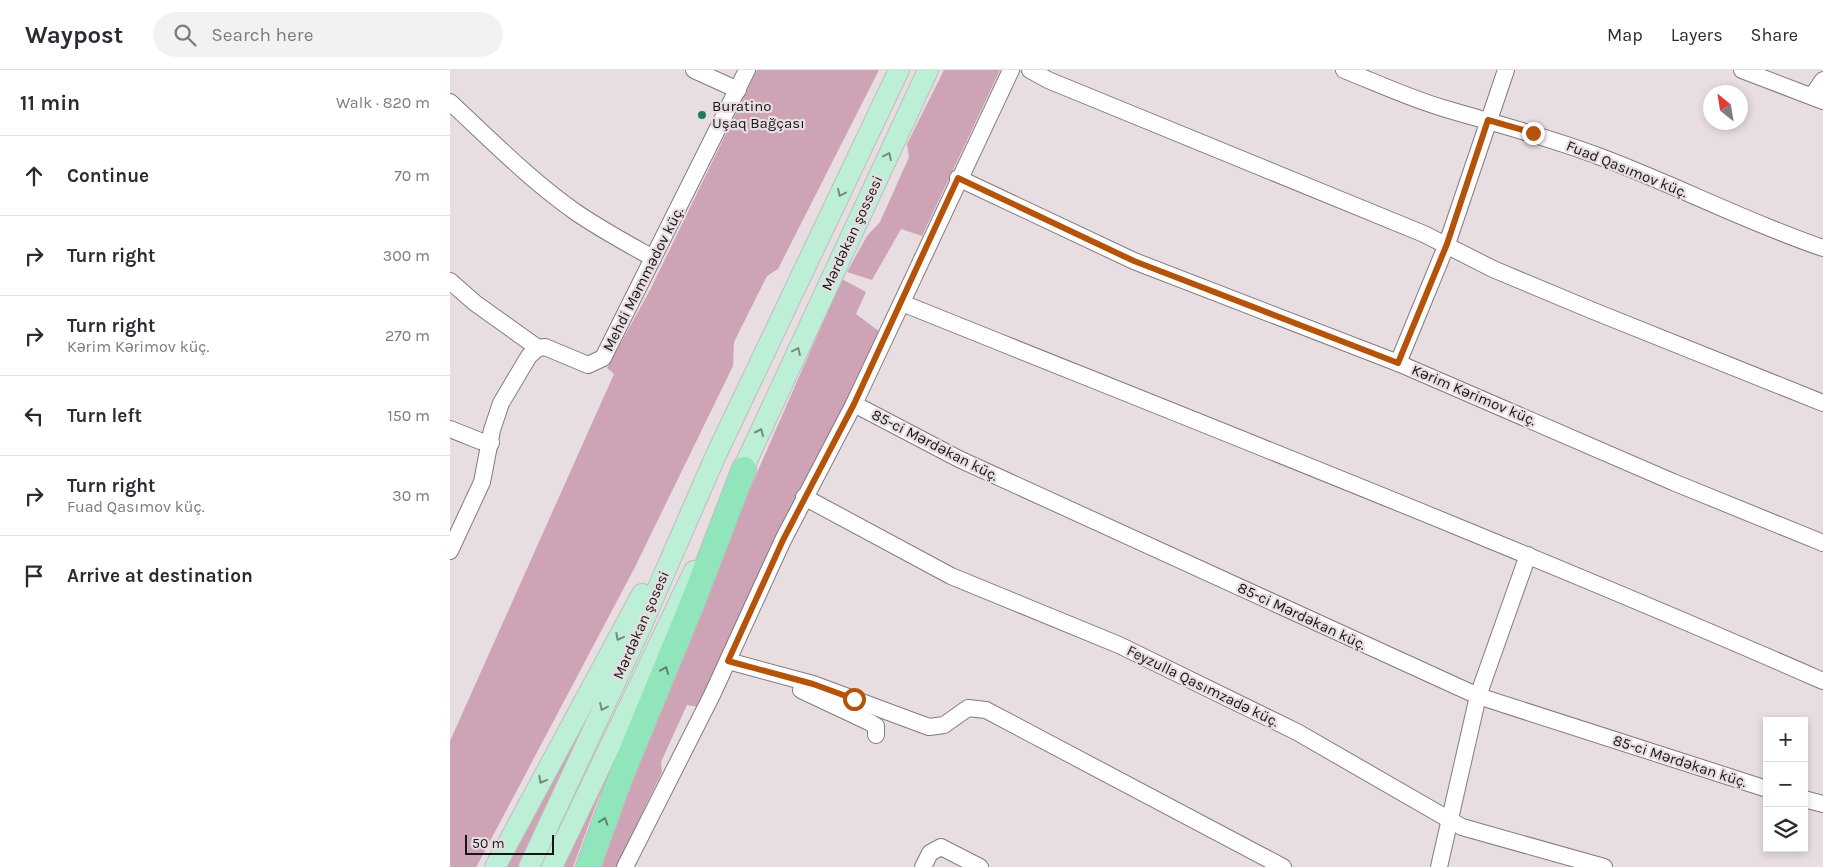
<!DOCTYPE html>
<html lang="en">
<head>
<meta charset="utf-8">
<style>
  body { margin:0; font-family:Karla,sans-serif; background:#f2f2f3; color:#2b2b33 }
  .controls { position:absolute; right:15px; bottom:15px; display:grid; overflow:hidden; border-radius:0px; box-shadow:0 2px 8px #0003 }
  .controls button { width:45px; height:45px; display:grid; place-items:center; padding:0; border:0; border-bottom:1px solid #e1e1e2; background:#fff; color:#2b2b33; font:25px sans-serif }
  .compass { position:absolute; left:1253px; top:15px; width:45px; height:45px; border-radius:50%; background:#fff; box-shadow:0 2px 8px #0003; rotate:330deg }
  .scale { position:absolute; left:15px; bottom:12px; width:89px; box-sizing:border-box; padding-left:5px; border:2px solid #181516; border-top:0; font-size:14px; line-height:18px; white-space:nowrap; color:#181516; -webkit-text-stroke:4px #e8dee2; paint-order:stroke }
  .stop { position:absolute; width:15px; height:15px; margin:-11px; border:4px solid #b45309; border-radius:50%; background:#fff }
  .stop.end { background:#b45309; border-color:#fff; box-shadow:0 1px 5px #0008 }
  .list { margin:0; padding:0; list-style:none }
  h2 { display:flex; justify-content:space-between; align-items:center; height:65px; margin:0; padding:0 20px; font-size:21px }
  h2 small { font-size:16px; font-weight:400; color:#7c7c81 }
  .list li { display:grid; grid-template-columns:32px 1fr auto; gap:15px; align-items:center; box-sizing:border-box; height:80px; padding:0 20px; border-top:1px solid #e1e1e2 }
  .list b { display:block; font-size:19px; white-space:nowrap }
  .list p { margin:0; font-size:16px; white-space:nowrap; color:#7c7c81 }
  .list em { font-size:16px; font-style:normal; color:#7c7c81 }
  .icon { flex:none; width:28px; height:28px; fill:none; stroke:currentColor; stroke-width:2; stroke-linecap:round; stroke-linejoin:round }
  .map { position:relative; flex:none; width:1373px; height:797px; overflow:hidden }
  header { display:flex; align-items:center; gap:30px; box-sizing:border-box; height:70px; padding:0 25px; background:#fff; border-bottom:1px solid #e1e1e2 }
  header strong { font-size:24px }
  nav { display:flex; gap:28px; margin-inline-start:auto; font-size:18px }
  .search { width:350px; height:45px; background:#f2f2f3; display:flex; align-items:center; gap:12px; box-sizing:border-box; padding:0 18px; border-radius:28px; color:#7c7c81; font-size:19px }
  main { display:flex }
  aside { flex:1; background:#fff }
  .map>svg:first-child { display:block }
</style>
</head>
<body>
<header>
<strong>Waypost</strong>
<div class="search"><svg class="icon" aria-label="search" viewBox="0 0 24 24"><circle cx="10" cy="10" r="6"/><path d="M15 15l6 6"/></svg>Search here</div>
<nav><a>Map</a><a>Layers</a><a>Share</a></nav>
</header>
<main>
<aside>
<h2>11 min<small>Walk · 820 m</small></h2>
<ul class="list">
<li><svg class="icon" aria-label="ahead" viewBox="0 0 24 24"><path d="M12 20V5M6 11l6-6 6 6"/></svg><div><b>Continue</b></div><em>70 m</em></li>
<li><svg class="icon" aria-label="right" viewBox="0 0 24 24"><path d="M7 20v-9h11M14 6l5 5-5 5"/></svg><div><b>Turn right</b></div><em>300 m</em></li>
<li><svg class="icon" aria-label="right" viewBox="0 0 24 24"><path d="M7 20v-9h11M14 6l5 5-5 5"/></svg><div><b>Turn right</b><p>Kərim Kərimov küç.</p></div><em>270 m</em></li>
<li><svg class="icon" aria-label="left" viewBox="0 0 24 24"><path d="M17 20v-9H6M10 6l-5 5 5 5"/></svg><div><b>Turn left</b></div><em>150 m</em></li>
<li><svg class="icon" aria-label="right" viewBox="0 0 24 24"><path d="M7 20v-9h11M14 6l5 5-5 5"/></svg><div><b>Turn right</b><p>Fuad Qasımov küç.</p></div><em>30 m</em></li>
<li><svg class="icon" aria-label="arrive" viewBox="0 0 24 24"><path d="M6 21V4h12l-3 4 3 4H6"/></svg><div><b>Arrive at destination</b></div></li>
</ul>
</aside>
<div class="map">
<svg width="1373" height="797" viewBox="0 0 1373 797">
  <rect width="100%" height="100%" fill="#e8dee2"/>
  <g fill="#cda3b5">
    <polygon points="307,0 429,0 328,199 317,206 284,272 283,296 185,497 29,792 26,797 0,797 0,671 164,304 157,298 200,220"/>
    <polygon points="494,0 550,0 472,166 451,159 422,210 397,202 417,166 430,152 459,87 457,74"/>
    <polygon points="392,209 416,222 406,244 430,262 248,637 237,635 211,692 212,702 166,797 152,797 159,767 281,462"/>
    <polygon points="198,617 147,732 123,797 109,797"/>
    <polygon points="152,620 68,797 57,797 134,644"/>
  </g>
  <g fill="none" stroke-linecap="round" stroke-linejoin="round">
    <defs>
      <g id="minor">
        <polyline points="244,0 288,20"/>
        <polyline points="580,0 598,10 974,164 1043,199 1141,240 1373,333"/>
        <path d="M894,0C927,13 961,29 996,39C1047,54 1098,67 1148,86C1224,114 1296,152 1373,178"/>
        <polyline points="1292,0 1373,31"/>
        <polyline points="1362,26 1373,10"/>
        <path d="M0,32C41,70 81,111 127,143C152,160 178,174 203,188"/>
        <polyline points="508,108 684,191 948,293 1223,412 1373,473"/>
        <polyline points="0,211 25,233 88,278"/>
        <path d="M452,233C760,357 1069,478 1373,611"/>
        <polyline points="948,293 997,174 1056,0"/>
        <polyline points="404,334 509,389 1028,626 1317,719"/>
        <polyline points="0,359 30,371 41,373"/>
        <polyline points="354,427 501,506 669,575 847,662 1012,757 1154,797"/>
        <polyline points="0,481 32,412 42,360 51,333 79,286 88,278 95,277 138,295 153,288 297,0"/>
        <polyline points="278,591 363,614 479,657 494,655 518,638 536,640 833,797"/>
        <polyline points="351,620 419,652 426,656 426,665"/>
        <polyline points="1354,729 1373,734"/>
        <polyline points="175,797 262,625 333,470 404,334 561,0"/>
        <polyline points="473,797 480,783 491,777 530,797"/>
        <polyline points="989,797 1028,626 1078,485"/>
      </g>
      <g id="major">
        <polyline points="287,412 478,0"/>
        <polyline points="45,797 192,524"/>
        <polyline points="79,797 190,559 266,385 449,0"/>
        <polyline points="102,797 244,501"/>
      </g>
      <polyline id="highway" points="138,797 172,704 244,529 294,399"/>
    </defs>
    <use href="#minor" stroke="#837a7e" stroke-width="18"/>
    <use href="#major" stroke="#bebdbe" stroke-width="22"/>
    <use href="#highway" stroke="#bebdbe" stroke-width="26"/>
    <use href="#minor" stroke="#fff" stroke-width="16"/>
    <use href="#major" stroke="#bcefd6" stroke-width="20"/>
    <use href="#highway" stroke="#90e5ba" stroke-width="24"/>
  </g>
  <defs><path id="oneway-chevron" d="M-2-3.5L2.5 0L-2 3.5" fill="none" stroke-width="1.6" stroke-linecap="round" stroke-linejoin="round" transform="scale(1.25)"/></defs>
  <g stroke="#728d80">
    <use href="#oneway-chevron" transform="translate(438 86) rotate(-65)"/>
    <use href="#oneway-chevron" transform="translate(391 123) rotate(115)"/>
    <use href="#oneway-chevron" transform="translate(347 281) rotate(-65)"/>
    <use href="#oneway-chevron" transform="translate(310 362) rotate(-66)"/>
    <use href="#oneway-chevron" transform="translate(169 567) rotate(118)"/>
    <use href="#oneway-chevron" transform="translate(153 637) rotate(115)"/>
    <use href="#oneway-chevron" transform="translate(92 710) rotate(118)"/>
  </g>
  <g stroke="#5a8770">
    <use href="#oneway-chevron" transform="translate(215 600) rotate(-68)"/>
    <use href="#oneway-chevron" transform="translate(154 751) rotate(-71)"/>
  </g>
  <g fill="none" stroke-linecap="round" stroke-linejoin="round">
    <polyline stroke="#b45309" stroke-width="6" points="404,629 363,614 278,591 333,470 404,334 508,108 684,191 948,293 997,174 1038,50 1083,63"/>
  </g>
  <circle fill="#1a7d55" stroke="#e8dee2" stroke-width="2" cx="252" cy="45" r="5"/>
  <g text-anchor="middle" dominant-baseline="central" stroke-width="4.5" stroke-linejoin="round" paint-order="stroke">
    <g font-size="15" fill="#181516" stroke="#e8dee2" text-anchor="start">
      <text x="262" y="36">Buratino<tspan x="262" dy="17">Uşaq Bağçası</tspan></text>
    </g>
    <g font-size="15" fill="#181516" stroke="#e8dee2">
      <text transform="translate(1177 99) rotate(22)">Fuad Qasımov küç.</text>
      <text transform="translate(402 163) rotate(-65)">Mərdəkan şossesi</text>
      <text transform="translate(193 209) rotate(-63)">Mehdi Məmmədov küç.</text>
      <text transform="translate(1024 325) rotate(23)">Kərim Kərimov küç.</text>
      <text transform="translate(485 375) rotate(27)">85-ci Mərdəkan küç.</text>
      <text transform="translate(852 546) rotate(25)">85-ci Mərdəkan küç.</text>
      <text transform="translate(191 555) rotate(-66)">Mərdəkan şosesi</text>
      <text transform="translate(753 616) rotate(26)">Feyzulla Qasımzadə küç.</text>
      <text transform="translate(1230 691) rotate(18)">85-ci Mərdəkan küç.</text>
    </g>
  </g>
</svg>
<div class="controls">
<button>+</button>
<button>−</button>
<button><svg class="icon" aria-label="layers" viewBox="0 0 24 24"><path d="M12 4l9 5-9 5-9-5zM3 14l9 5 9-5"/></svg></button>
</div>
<svg class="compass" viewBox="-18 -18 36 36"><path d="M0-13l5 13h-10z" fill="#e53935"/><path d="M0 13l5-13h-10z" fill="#7c7c81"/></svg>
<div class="scale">50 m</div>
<div class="stop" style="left:404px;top:629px"></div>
<div class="stop end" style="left:1083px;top:63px"></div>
</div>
</main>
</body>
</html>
